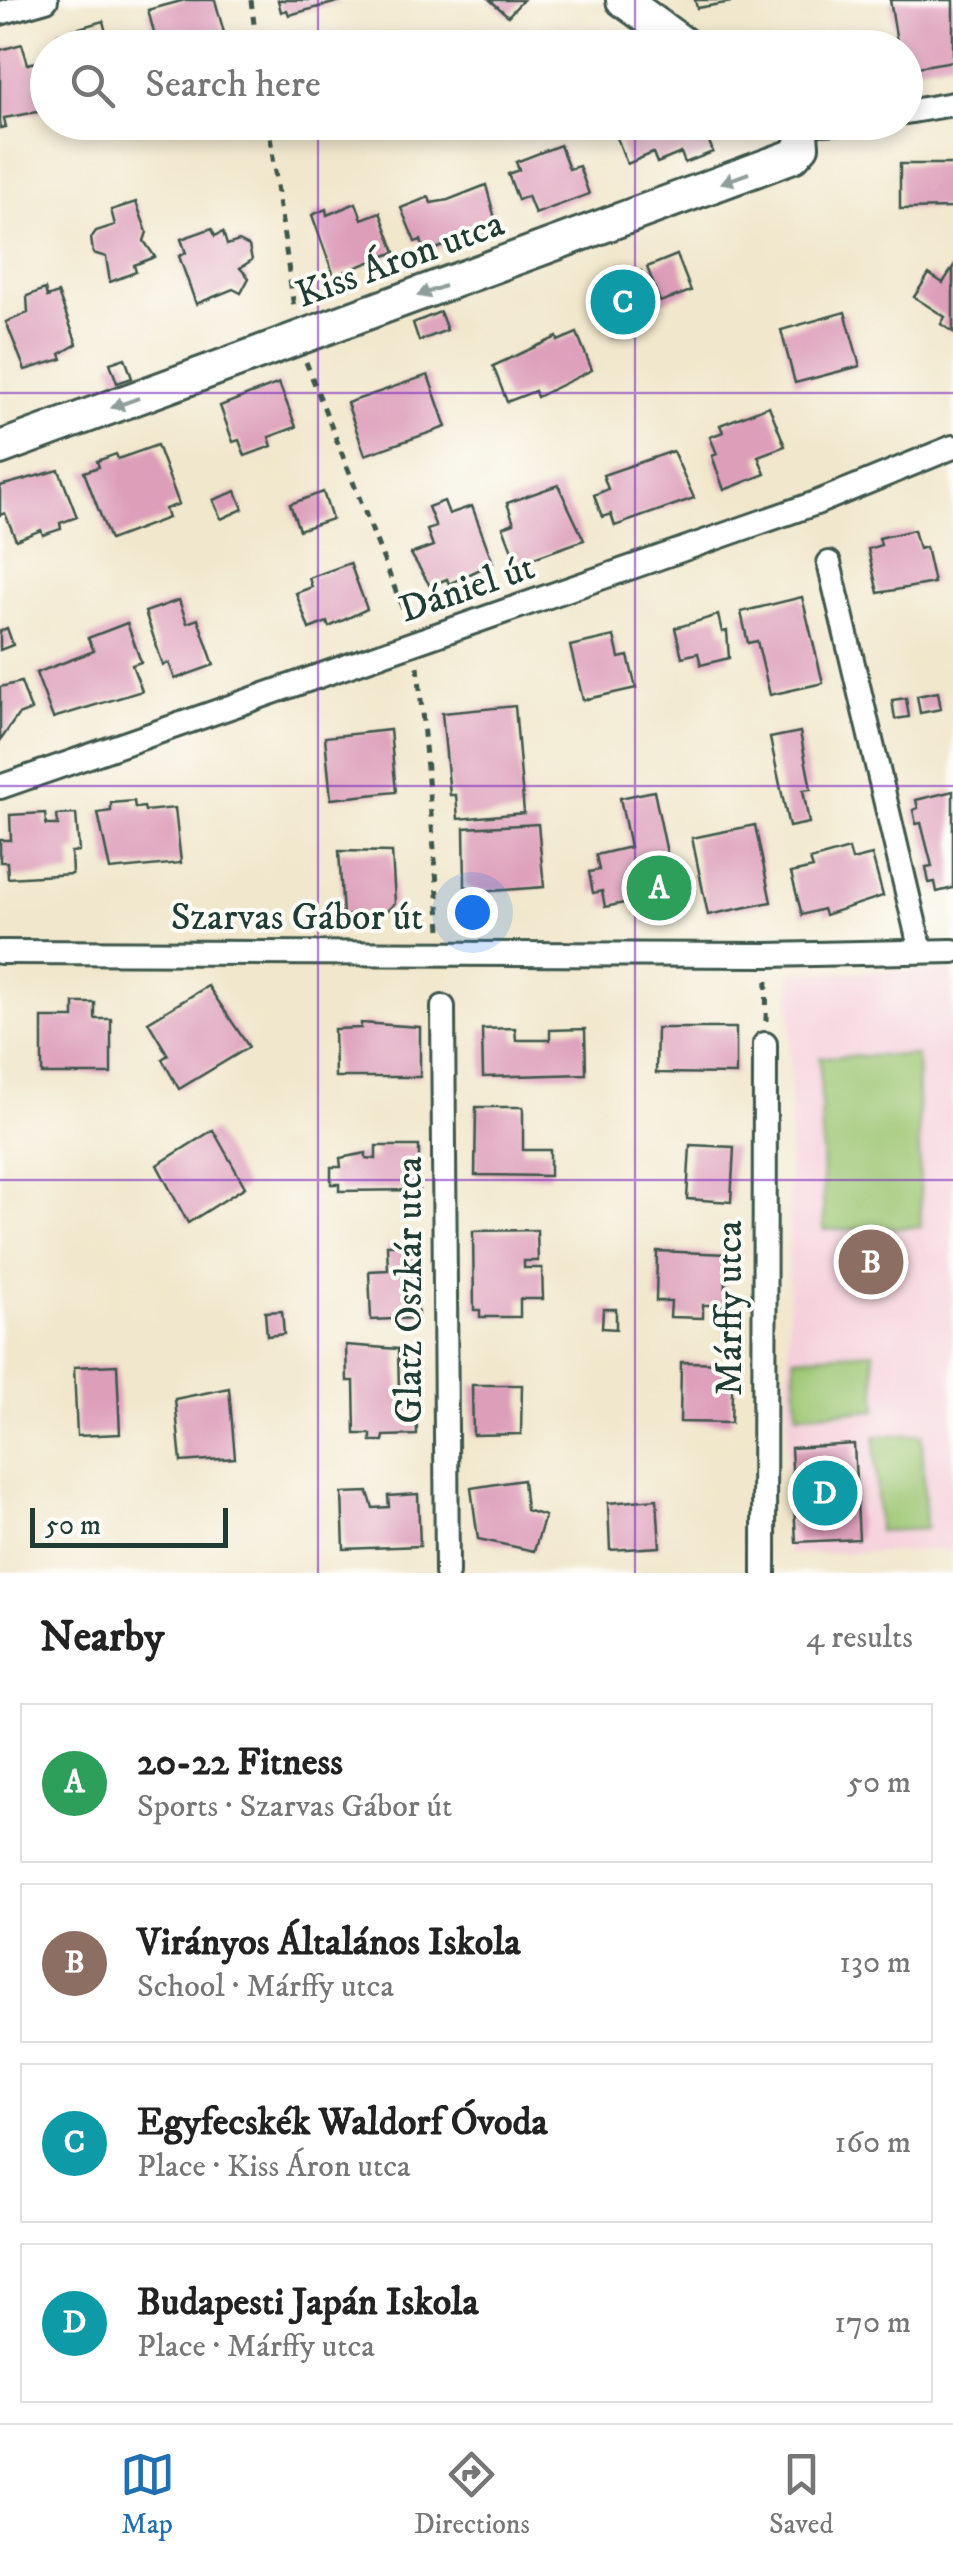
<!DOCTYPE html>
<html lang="en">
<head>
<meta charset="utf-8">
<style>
  body { margin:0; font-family:"IM FELL DW Pica",serif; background:#f6f6f6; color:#222 }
  .scale { position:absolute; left:30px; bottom:25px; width:198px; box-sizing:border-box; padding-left:10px; border:5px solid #1f3d34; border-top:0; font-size:28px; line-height:35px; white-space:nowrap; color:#1f3d34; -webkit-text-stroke:8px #fdfcf7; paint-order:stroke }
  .you { position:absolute; left:472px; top:912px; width:35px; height:35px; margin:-25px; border:8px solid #fff; border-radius:50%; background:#1a73e8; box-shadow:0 0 0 15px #1a73e833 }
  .badge { display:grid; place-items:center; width:65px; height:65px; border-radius:50%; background:#1f6fb2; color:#fff; font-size:32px; font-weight:700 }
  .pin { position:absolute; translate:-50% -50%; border:5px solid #fff; box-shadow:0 2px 10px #0006 }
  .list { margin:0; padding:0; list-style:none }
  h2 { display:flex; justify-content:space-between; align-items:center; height:130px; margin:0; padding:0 40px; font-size:42px }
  h2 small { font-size:32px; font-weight:400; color:#767676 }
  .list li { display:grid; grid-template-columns:65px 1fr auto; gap:30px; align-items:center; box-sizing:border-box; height:160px; margin:0 20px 20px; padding:0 20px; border:2px solid #e0e0e0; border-radius:0px }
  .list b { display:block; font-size:38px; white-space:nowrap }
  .list p { margin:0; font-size:32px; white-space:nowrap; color:#767676 }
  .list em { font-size:32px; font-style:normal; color:#767676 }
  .icon { flex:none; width:55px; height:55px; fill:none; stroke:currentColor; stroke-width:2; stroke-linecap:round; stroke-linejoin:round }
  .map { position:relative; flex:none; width:953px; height:1573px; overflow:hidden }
  .search { position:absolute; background:#fff; box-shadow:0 5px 15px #0003; left:30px; right:30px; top:30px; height:110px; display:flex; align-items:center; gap:25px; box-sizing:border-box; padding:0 35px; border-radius:55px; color:#767676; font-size:38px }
  .sheet { height:850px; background:#fff }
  nav { display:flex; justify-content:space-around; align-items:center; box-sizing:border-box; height:140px; border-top:2px solid #e0e0e0; background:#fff; font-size:28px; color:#767676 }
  nav a { display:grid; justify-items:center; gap:5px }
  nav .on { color:#1f6fb2 }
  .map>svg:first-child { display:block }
</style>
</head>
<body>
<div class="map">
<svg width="953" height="1573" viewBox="0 0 953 1573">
  <rect width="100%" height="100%" fill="#fdfcf7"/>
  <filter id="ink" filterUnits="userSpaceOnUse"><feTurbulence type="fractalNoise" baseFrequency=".01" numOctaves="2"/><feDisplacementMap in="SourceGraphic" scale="20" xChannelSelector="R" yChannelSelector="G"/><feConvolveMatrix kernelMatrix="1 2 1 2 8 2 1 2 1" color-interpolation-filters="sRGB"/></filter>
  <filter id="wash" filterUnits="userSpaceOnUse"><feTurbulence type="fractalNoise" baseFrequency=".0048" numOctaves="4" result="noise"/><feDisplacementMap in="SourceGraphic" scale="40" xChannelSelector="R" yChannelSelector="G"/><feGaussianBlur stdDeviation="2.25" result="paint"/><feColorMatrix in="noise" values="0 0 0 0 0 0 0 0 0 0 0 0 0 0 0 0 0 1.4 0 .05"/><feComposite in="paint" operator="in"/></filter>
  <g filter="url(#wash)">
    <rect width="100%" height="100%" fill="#f1e7cc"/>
    <polygon fill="#f5cfdb" points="953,971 953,1550 787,1554 791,973"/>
    <g fill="#9bc571" stroke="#5d8152" stroke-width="2.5">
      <polygon points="917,1055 921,1227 824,1230 820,1057"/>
      <polygon points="873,1352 877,1410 797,1414 794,1357"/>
      <polygon points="922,1434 926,1529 878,1531 875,1436"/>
    </g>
    <g id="blocks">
      <g fill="#dd9eba">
        <polygon points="185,0 215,0 226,40 205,48 158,48 148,10"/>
        <polygon points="278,0 340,0 341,1 289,15 287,10 281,12"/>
        <polygon points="490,0 523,0 508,16"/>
        <polygon points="695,0 732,0 732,2 697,8"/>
        <polygon points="890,0 953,0 953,61 906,69 906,48 898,48"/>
        <polygon points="103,21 110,48 62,48 58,34"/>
        <polygon points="22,44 28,64 36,62 48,110 4,118 6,127 0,128 0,50"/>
        <polygon points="611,122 702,122 713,152 685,163 681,153 657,163 653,153 627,164"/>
        <polygon points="560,145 569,169 579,166 589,194 535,214 528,196 518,200 508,174 519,170 516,162"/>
        <polygon points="900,164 953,164 953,208 900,209"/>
        <polygon points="486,185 497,226 425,253 421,240 415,242 401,208 429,197 431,203 448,200"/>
        <polygon points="136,202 147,232 144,241 155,257 134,265 136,272 110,282 106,257 93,253 91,238 96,231 115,225 111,210"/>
        <polygon points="356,203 362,219 380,212 395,252 334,276 312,215 326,209 327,215"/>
        <polygon points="212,228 215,236 223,232 227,245 239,241 249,246 252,260 240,268 249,278 241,293 233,289 196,304 179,256 186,253 181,239"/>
        <polygon points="677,255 691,291 660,302 647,267"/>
        <polygon points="953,267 953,332 941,324 945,317 914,297 929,274 943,283"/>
        <polygon points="641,271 652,299 640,304 647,324 613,336 608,321 603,323 595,287"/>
        <polygon points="45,289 47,297 58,293 77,344 60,354 62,359 25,370 6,322 28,313 27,296"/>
        <polygon points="440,312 447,330 419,341 413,323"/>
        <polygon points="845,312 860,366 795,383 781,330"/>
        <polygon points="577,333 592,370 537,397 535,391 507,402 493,366 557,337 558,341"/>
        <polygon points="125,358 132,378 117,383 110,363"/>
        <polygon points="428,375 446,427 365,455 347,403"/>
        <polygon points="279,383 296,427 269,437 272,446 245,456 239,440 233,442 220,406"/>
        <polygon points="769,406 785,446 758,456 765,474 724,490 712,456 717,454 710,437 723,432 720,425"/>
        <polygon points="157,445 179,504 165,509 168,518 110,540 84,472 99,467 97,461 116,454 118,459"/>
        <polygon points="673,451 694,498 615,526 611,514 602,517 594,495 608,489 603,475"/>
        <polygon points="59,470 77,517 60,523 61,529 43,535 41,530 16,540 5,513 0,515 0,486"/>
        <polygon points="558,485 584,540 517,564 503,527 514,523 507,503"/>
        <polygon points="236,491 243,509 221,519 213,500"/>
        <polygon points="323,492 332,519 299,530 290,504"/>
        <polygon points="444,501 449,514 472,506 493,563 449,584 447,579 430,586 411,554 433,546 427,530 436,527 428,507"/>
        <polygon points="914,530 919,549 926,547 934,583 878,593 868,549 881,545 879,538"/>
        <polygon points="350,563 367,609 329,627 327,622 309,629 296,593 312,587 309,578"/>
        <polygon points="802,597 823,683 770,695 757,641 748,643 741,612"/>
        <polygon points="179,600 187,623 198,619 214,665 175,679 169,663 163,665 145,612"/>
        <polygon points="718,615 722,632 727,631 729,658 701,665 698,653 682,657 675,628"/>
        <polygon points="127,623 141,662 132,665 142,691 53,718 36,673 94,651 88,638"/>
        <polygon points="7,628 13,645 0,650 0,631"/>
        <polygon points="614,636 619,658 628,656 636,688 583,700 570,646"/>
        <polygon points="21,682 31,710 18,715 0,741 0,687"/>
        <polygon points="938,692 941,709 920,713 917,696"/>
        <polygon points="906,698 909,717 895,719 892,700"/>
        <polygon points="515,706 524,813 458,819 456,795 450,795 442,713"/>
        <polygon points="390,730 396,792 331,799 325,737"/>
        <polygon points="800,732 811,789 803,790 809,823 789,827 770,738"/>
        <polygon points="654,791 667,853 659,854 667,894 605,907 602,891 593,893 589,872 599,870 596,855 630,847 620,798"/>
        <polygon points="953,791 953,888 937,892 935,882 929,883 926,867 932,866 921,823 916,824 913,810 918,808 916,800"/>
        <polygon points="134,801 135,808 144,807 145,811 175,808 181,863 110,870 98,813 111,811 111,803"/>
        <polygon points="45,813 46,825 58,825 57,815 76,814 79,851 71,852 72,874 8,878 7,862 0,862 0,840 11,840 10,815"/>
        <polygon points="538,824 544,887 478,892 465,886 464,828"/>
        <polygon points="755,825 771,902 708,915 692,838"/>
        <polygon points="849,849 852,860 872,855 883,896 825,915 823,909 802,915 791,873 813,868 810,860"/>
        <polygon points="339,851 392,852 395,903 386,912 343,916"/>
        <polygon points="208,986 249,1047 179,1089 162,1059 168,1055 148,1022"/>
        <polygon points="74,1003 95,1003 95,1019 111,1019 111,1074 42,1074 42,1018 74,1018"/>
        <polygon points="361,1023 420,1027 420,1077 335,1077 334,1029 361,1028"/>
        <polygon points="515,1028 516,1040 550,1040 550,1030 585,1029 586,1074 483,1077 482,1029"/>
        <polygon points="657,1028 736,1028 736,1074 656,1073"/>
        <polygon points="476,1107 523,1107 523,1150 550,1150 550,1176 475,1175"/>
        <polygon points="213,1130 245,1187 188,1223 157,1165"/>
        <polygon points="690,1145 734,1147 731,1202 687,1199"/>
        <polygon points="376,1146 419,1146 419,1190 339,1191 339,1184 331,1184 331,1167 341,1167 340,1158 366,1153 366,1158 376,1159"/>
        <polygon points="537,1230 538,1261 524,1261 524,1268 542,1268 543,1299 520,1299 520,1317 480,1317 480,1310 474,1310 473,1231"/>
        <polygon points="416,1244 418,1318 371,1320 369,1271 388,1270 387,1245"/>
        <polygon points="657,1251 727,1254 725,1305 703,1305 703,1318 670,1317 671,1301 656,1301"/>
        <polygon points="603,1309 616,1309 616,1329 602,1328"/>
        <polygon points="282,1311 284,1334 267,1336 265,1312"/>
        <polygon points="346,1345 398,1349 399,1390 416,1390 417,1435 384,1436 383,1441 371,1441 371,1434 355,1434 354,1381 347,1381"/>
        <polygon points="681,1362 733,1363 731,1423 680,1422"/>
        <polygon points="117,1365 120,1434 77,1436 74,1367"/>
        <polygon points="472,1385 522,1385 521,1434 473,1435"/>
        <polygon points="229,1388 235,1458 181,1462 175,1399"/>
        <polygon points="854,1444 859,1539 796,1542 791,1448"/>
        <polygon points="523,1480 526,1510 545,1516 534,1551 478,1539 471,1488"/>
        <polygon points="368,1492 373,1508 389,1507 388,1496 418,1494 420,1546 344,1549 342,1493"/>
        <polygon points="657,1499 660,1547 610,1550 608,1503"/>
      </g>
    </g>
  </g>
  <g filter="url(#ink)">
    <use href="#blocks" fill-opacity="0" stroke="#3e564b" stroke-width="2.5"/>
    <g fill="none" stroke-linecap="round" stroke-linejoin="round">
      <defs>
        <g id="street">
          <polyline points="0,13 46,0"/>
          <polyline points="906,112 953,104"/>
          <polyline points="801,124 844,122"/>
          <polyline points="829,563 921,951"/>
          <polyline points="0,787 816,503 953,447"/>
          <polyline points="0,952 767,955 953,951"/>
          <polyline points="443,1007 447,1573"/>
          <polyline points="764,1573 765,1044"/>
        </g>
        <g id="secondary">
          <polyline points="623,0 689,48"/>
          <polyline points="0,448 793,156 802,146 800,122"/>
        </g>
      </defs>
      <use href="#street" stroke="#3e564b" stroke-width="28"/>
      <use href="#secondary" stroke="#3e564b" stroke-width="38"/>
      <g stroke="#3e564b" stroke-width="5" stroke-dasharray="8 8" stroke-linecap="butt">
        <polyline points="251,0 257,48"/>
        <polyline points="268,122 294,308"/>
        <polyline points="306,362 408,622"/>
        <polyline points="418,666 441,929"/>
        <polyline points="766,1021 767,977"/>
      </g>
      <use href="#street" stroke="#fff" stroke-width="22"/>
      <use href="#secondary" stroke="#fff" stroke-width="32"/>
    </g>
    <defs><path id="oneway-solid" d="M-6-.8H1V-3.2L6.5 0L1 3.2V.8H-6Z" transform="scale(2.5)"/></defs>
    <g fill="#8f9e9a">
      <use href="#oneway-solid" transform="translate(735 178) rotate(160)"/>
      <use href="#oneway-solid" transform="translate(431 291) rotate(160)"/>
      <use href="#oneway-solid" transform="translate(125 403) rotate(160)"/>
    </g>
  </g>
  <path fill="none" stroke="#7b2cbf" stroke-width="2.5" stroke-opacity="0.55" d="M318,0V48M635,0V48M318,122V1573M635,122V1573M0,393H953M0,786H953M0,1180H953"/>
  <g text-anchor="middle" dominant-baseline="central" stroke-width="8" stroke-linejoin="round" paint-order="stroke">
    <g font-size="38" fill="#1f3d34" stroke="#fdfcf7">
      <text transform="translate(400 260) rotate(-20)">Kiss Áron utca</text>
      <text transform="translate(467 589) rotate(-19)">Dániel út</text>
      <text x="297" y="918">Szarvas Gábor út</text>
      <text transform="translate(410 1290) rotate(-90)">Glatz Oszkár utca</text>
      <text transform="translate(730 1308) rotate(-90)">Márffy utca</text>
    </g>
  </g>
</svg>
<div class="scale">50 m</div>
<div class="you"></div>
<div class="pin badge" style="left:659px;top:888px;background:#2e9e5b">A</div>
<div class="pin badge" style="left:871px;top:1262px;background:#8d6e63">B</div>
<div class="pin badge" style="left:623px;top:302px;background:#0f9aa8">C</div>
<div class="pin badge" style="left:825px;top:1493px;background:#0f9aa8">D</div>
<div class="search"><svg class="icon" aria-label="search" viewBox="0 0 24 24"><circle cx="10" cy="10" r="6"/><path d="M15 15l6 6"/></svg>Search here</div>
</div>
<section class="sheet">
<h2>Nearby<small>4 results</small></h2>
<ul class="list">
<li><span class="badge" style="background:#2e9e5b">A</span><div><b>20-22 Fitness</b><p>Sports · Szarvas Gábor út</p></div><em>50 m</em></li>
<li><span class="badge" style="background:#8d6e63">B</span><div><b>Virányos Általános Iskola</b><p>School · Márffy utca</p></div><em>130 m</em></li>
<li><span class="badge" style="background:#0f9aa8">C</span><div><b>Egyfecskék Waldorf Óvoda</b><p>Place · Kiss Áron utca</p></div><em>160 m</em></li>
<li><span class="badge" style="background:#0f9aa8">D</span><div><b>Budapesti Japán Iskola</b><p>Place · Márffy utca</p></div><em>170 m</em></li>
</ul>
</section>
<nav>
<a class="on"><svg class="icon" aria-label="map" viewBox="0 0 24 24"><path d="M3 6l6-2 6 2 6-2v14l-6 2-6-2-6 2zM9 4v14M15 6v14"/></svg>Map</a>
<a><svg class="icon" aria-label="directions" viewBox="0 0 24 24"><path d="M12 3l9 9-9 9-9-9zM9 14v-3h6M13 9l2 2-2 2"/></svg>Directions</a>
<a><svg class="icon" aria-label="saved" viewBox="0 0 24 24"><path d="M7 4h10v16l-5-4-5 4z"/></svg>Saved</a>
</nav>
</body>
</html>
